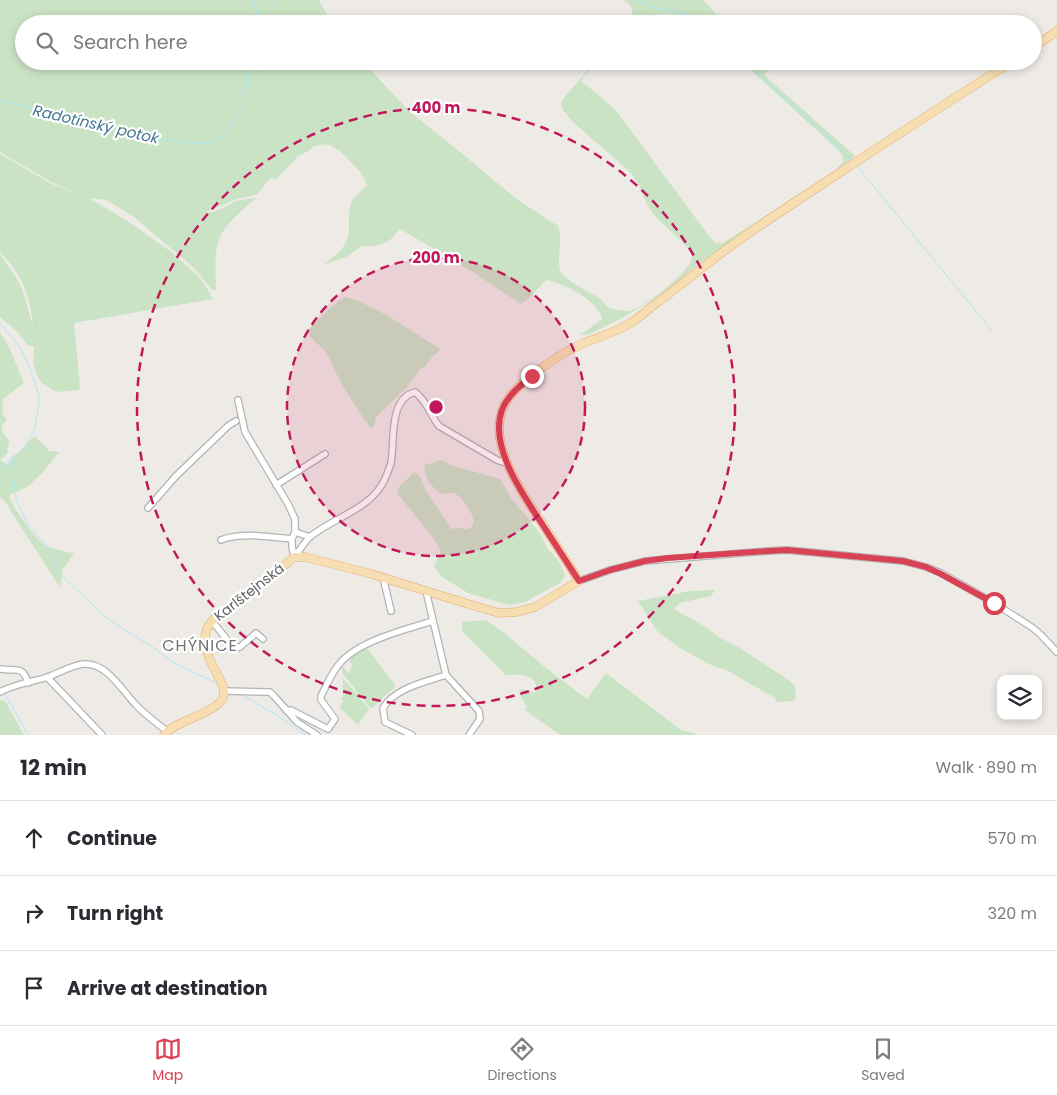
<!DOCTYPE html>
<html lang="en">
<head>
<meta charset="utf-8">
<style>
  body { margin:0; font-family:Poppins,sans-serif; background:#f2f2f3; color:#2b2b33 }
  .controls { position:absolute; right:15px; bottom:15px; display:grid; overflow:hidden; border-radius:10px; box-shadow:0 2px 8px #0003 }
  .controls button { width:45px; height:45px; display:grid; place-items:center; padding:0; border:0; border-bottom:1px solid #e1e1e2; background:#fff; color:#2b2b33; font:25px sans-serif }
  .stop { position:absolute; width:15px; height:15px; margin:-11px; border:4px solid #d94254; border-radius:50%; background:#fff }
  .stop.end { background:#d94254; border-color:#fff; box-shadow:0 1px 5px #0008 }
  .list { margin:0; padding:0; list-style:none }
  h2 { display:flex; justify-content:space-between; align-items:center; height:65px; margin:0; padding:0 20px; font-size:21px }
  h2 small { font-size:16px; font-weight:400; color:#7c7c81 }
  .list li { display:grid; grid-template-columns:32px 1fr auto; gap:15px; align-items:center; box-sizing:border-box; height:75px; padding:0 20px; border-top:1px solid #e1e1e2 }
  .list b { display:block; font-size:19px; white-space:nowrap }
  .list em { font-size:16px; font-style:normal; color:#7c7c81 }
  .icon { flex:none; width:28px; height:28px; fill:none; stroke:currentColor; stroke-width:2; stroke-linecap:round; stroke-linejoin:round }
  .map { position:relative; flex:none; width:1057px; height:735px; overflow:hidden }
  .search { position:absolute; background:#fff; box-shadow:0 2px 8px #0003; left:15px; right:15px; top:15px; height:55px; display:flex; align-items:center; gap:12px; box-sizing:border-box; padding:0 18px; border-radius:28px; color:#7c7c81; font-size:19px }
  .sheet { height:290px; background:#fff }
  nav { display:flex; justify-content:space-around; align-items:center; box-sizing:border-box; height:70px; border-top:1px solid #e1e1e2; background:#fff; font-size:14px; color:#7c7c81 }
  nav a { display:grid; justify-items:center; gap:2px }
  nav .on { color:#d94254 }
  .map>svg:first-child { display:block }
</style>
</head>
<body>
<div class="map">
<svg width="1057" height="735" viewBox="0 0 1057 735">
  <rect width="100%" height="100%" fill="#eeebe6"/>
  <g fill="#cbe3c5">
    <path d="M0,0H319L332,24H24V61H362L411,113L443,138L518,200L558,226C564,239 554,264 563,275C573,285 587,290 599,298C603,301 606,306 610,308C615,310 624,311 629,311C643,309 685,275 691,261C693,258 691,254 690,250L654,215L647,205L639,185L632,174L573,122L562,109L561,102L567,94L596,61H599L583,77L582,80L583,83L599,95L617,112L709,236L716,243H721L726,241L828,176L838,168L843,162L842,155L835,147L741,61H760L768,70L764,75L855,156L843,167L698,264L671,287L651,301L620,319L590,334L580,335L602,319C600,301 562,282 546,280L529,298L521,304L470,270L400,229C397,232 394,236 391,239C385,245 371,247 362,246L346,257L323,265C337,254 349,247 349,227C349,220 348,211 351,203C354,197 362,190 367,185L361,173L341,152L332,146L326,144L314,146L309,151L298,156L277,179L270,178L258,194L234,200L206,212C218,214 228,203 240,200C245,199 251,199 256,198C243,210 226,222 219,239C214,251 216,276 216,290H212L194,268L133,216L106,200L89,198L129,222L170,251L198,276L205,285L213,299L74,323L80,388L78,390L56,392L42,383L38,377L33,364L34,346H28C21,334 10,325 0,317V254L17,279L23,292L33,326C31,307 27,287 15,270C11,264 5,258 0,252V154L50,183L82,196L51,182L0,152Z"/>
    <path d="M624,0H703L726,24H699L671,14L659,15L649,18L641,24H628C634,14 634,6 624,0Z"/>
    <path d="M346,297C380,307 408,330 439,348L440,350L432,357L424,368H421L407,387L376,417L375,420V424L371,429C359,412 347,394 337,375C333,367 330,358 325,351C319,343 310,341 308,330C321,319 331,304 346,297Z"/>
    <path d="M0,332L10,349L24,383L2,400L3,406L2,414L7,419C6,420 2,426 2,427C0,437 15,437 7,449L8,453L0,460Z"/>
    <path d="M35,436L49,451L59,452L43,472L27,487L10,495L9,497C16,511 30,532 41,542C47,547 66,553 74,553L63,569L60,588L4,500L0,497V460L8,465L9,462Z"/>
    <path d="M442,460L450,465L500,479L511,498L531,522L540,534L548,549L560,563L565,576L560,583L525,602L509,605L468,593L442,577L434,567L441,551L434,539L397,493L398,488L414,472L420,477L425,489L450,527L452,529L462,528C465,529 466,530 470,528C481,522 463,498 456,494C451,491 445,494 440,494C432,487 422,476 425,465Z"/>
    <polygon points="715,590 711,596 680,603 674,609 684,615 706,627 719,637 742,649 787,679 795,686 796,699 792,701 776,702 775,698 728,671 711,665 680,648 657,631 638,601 690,591"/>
    <path d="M486,620L504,633L546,668L587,699L606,673L681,730L695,733V735H561C548,726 534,718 523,708L528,709L518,691L522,689L535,693L537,690C536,688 536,684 535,682C529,673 515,675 506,675L462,631V622Z"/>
    <polygon points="366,647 396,686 371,709 342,673 343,672 340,667 342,666 349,673 352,665 348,659"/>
    <polygon points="343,678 369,709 358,725 339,707 344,701 341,698 343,696"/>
    <polygon points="0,700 5,701 24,735 0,735"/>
  </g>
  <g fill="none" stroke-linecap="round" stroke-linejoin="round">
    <g stroke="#aee6f7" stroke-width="1">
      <polyline points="252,0 257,12 254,24"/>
      <polyline points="275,0 276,24"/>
      <path d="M637,0C641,2 645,4 649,6C667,12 688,10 703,24"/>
      <polyline points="744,61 851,160"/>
      <polyline points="246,86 247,61"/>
      <polyline points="0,101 33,108 151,139 211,144 221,139 230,126 243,103 246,86 260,71 265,61"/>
      <polyline points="857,166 993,332"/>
      <polyline points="0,323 20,347 28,363 40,398 35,427 29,441 20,451 0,467"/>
      <polyline points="12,458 16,499 27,524 52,552 58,571 62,576 108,619 157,650 172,662 219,684"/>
      <polyline points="4,692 28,735"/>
      <polyline points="241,694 278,716 306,735"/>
    </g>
    <defs>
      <g id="minor">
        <polyline points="238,400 245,432 288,504 295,519 295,532 292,539 292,546 294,557"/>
        <polyline points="276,485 325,454"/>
        <polyline points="148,508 176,476 228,426 236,421"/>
        <polyline points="295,532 310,537"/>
        <path d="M221,540C241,532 271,537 292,539"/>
        <path d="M294,557C300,550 305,541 311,536C335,517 370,509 384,481C387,475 389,469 391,463C395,442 388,399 415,392C427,401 430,415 439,426L497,460L508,464"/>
        <polyline points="383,577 391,611"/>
        <polyline points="579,581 610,570 645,561 768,551 787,550 903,561 926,567 941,573 994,603 1033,628 1041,635 1057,652"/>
        <polyline points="426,591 446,675 479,711 480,719 469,735"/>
        <polyline points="212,621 233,647 235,648 240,647 256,633 263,639"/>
        <path d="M0,669C14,672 23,664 28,683"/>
        <polyline points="47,677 102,735"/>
        <polyline points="224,691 270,692 274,696 297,722 317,735"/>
        <path d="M0,692C14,684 32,682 48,677C59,673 72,665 84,664C108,663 122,691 137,706C146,715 156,723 167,731"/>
        <path d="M287,711L291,710L328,729L335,719L321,700V696C327,685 332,671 341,662C360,641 406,629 433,621"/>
        <path d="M412,735L385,722L383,708C395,688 425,682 446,675"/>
      </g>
      <g id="major">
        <polyline points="1033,48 1057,31"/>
        <path d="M164,735C174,720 222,713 224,694C225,688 221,682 218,676C208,657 196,637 214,619L268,580L294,557H305L368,573L478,607L499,613L517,612L535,607L579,581C568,563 556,545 544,526C524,496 489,448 502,411C510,385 558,355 582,344C598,337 616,332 631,323C640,317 648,309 657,303C682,284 706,264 732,245C764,222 797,201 830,179C891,139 951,100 1013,61"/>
      </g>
    </defs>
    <use href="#minor" stroke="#b1b4b7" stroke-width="8"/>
    <use href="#major" stroke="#e4a96a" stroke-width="9"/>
    <use href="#minor" stroke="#fff" stroke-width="5.5"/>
    <use href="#major" stroke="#f7deb2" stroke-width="8"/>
  </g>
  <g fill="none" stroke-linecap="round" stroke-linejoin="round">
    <path stroke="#d94254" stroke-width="6" d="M532,376C520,385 507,396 502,410C488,448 526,499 546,530C557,547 568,564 579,581L610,570L645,561L668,558L768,551L787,550L903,561L926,567L941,574L994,603"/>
  </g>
  <circle cx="436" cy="407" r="149" fill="#c2185b" fill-opacity=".12"/>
  <g fill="none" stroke="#c2185b" stroke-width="2.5" stroke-dasharray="9 6">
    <circle cx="436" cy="407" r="149"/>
    <circle cx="436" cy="407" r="299"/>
  </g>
  <g text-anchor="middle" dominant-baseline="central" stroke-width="4.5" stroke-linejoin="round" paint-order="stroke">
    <g font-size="14" fill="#5e6265" stroke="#fff">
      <text transform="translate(249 592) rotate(-38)">Karlštejnská</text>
    </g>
    <g font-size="15" font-style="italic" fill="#42778f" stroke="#fff">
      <text transform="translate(96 124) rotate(13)">Radotínský potok</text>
    </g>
    <g font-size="16" letter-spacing="1" fill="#6f7477" stroke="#fff">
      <text x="200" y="645">CHÝNICE</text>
    </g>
  </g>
  <circle cx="436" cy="407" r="8" fill="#c2185b" stroke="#fff" stroke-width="2.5"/>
  <g font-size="15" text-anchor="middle" font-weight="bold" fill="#c2185b" stroke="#fff" stroke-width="4.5" stroke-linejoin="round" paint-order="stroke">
    <text x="436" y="113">400 m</text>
    <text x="436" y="263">200 m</text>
  </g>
</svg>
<div class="controls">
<button><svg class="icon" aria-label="layers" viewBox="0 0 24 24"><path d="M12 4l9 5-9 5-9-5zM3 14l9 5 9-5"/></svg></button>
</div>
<div class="stop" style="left:994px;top:603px"></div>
<div class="stop end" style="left:532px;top:376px"></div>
<div class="search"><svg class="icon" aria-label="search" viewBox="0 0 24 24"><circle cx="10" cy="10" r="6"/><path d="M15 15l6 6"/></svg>Search here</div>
</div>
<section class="sheet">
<h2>12 min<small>Walk · 890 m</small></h2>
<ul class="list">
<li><svg class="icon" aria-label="ahead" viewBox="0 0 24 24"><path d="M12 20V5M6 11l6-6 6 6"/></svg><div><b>Continue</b></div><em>570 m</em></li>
<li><svg class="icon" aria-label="right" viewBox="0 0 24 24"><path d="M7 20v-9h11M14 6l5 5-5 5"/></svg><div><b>Turn right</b></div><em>320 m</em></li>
<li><svg class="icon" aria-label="arrive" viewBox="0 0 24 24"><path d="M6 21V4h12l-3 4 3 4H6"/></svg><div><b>Arrive at destination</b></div></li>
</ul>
</section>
<nav>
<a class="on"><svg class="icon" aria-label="map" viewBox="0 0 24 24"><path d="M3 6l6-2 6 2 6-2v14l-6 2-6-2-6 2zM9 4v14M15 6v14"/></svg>Map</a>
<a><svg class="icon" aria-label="directions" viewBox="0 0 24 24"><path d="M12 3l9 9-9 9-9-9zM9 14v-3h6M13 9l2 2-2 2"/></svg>Directions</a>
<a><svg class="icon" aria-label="saved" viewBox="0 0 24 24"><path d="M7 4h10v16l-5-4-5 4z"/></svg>Saved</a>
</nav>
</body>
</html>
